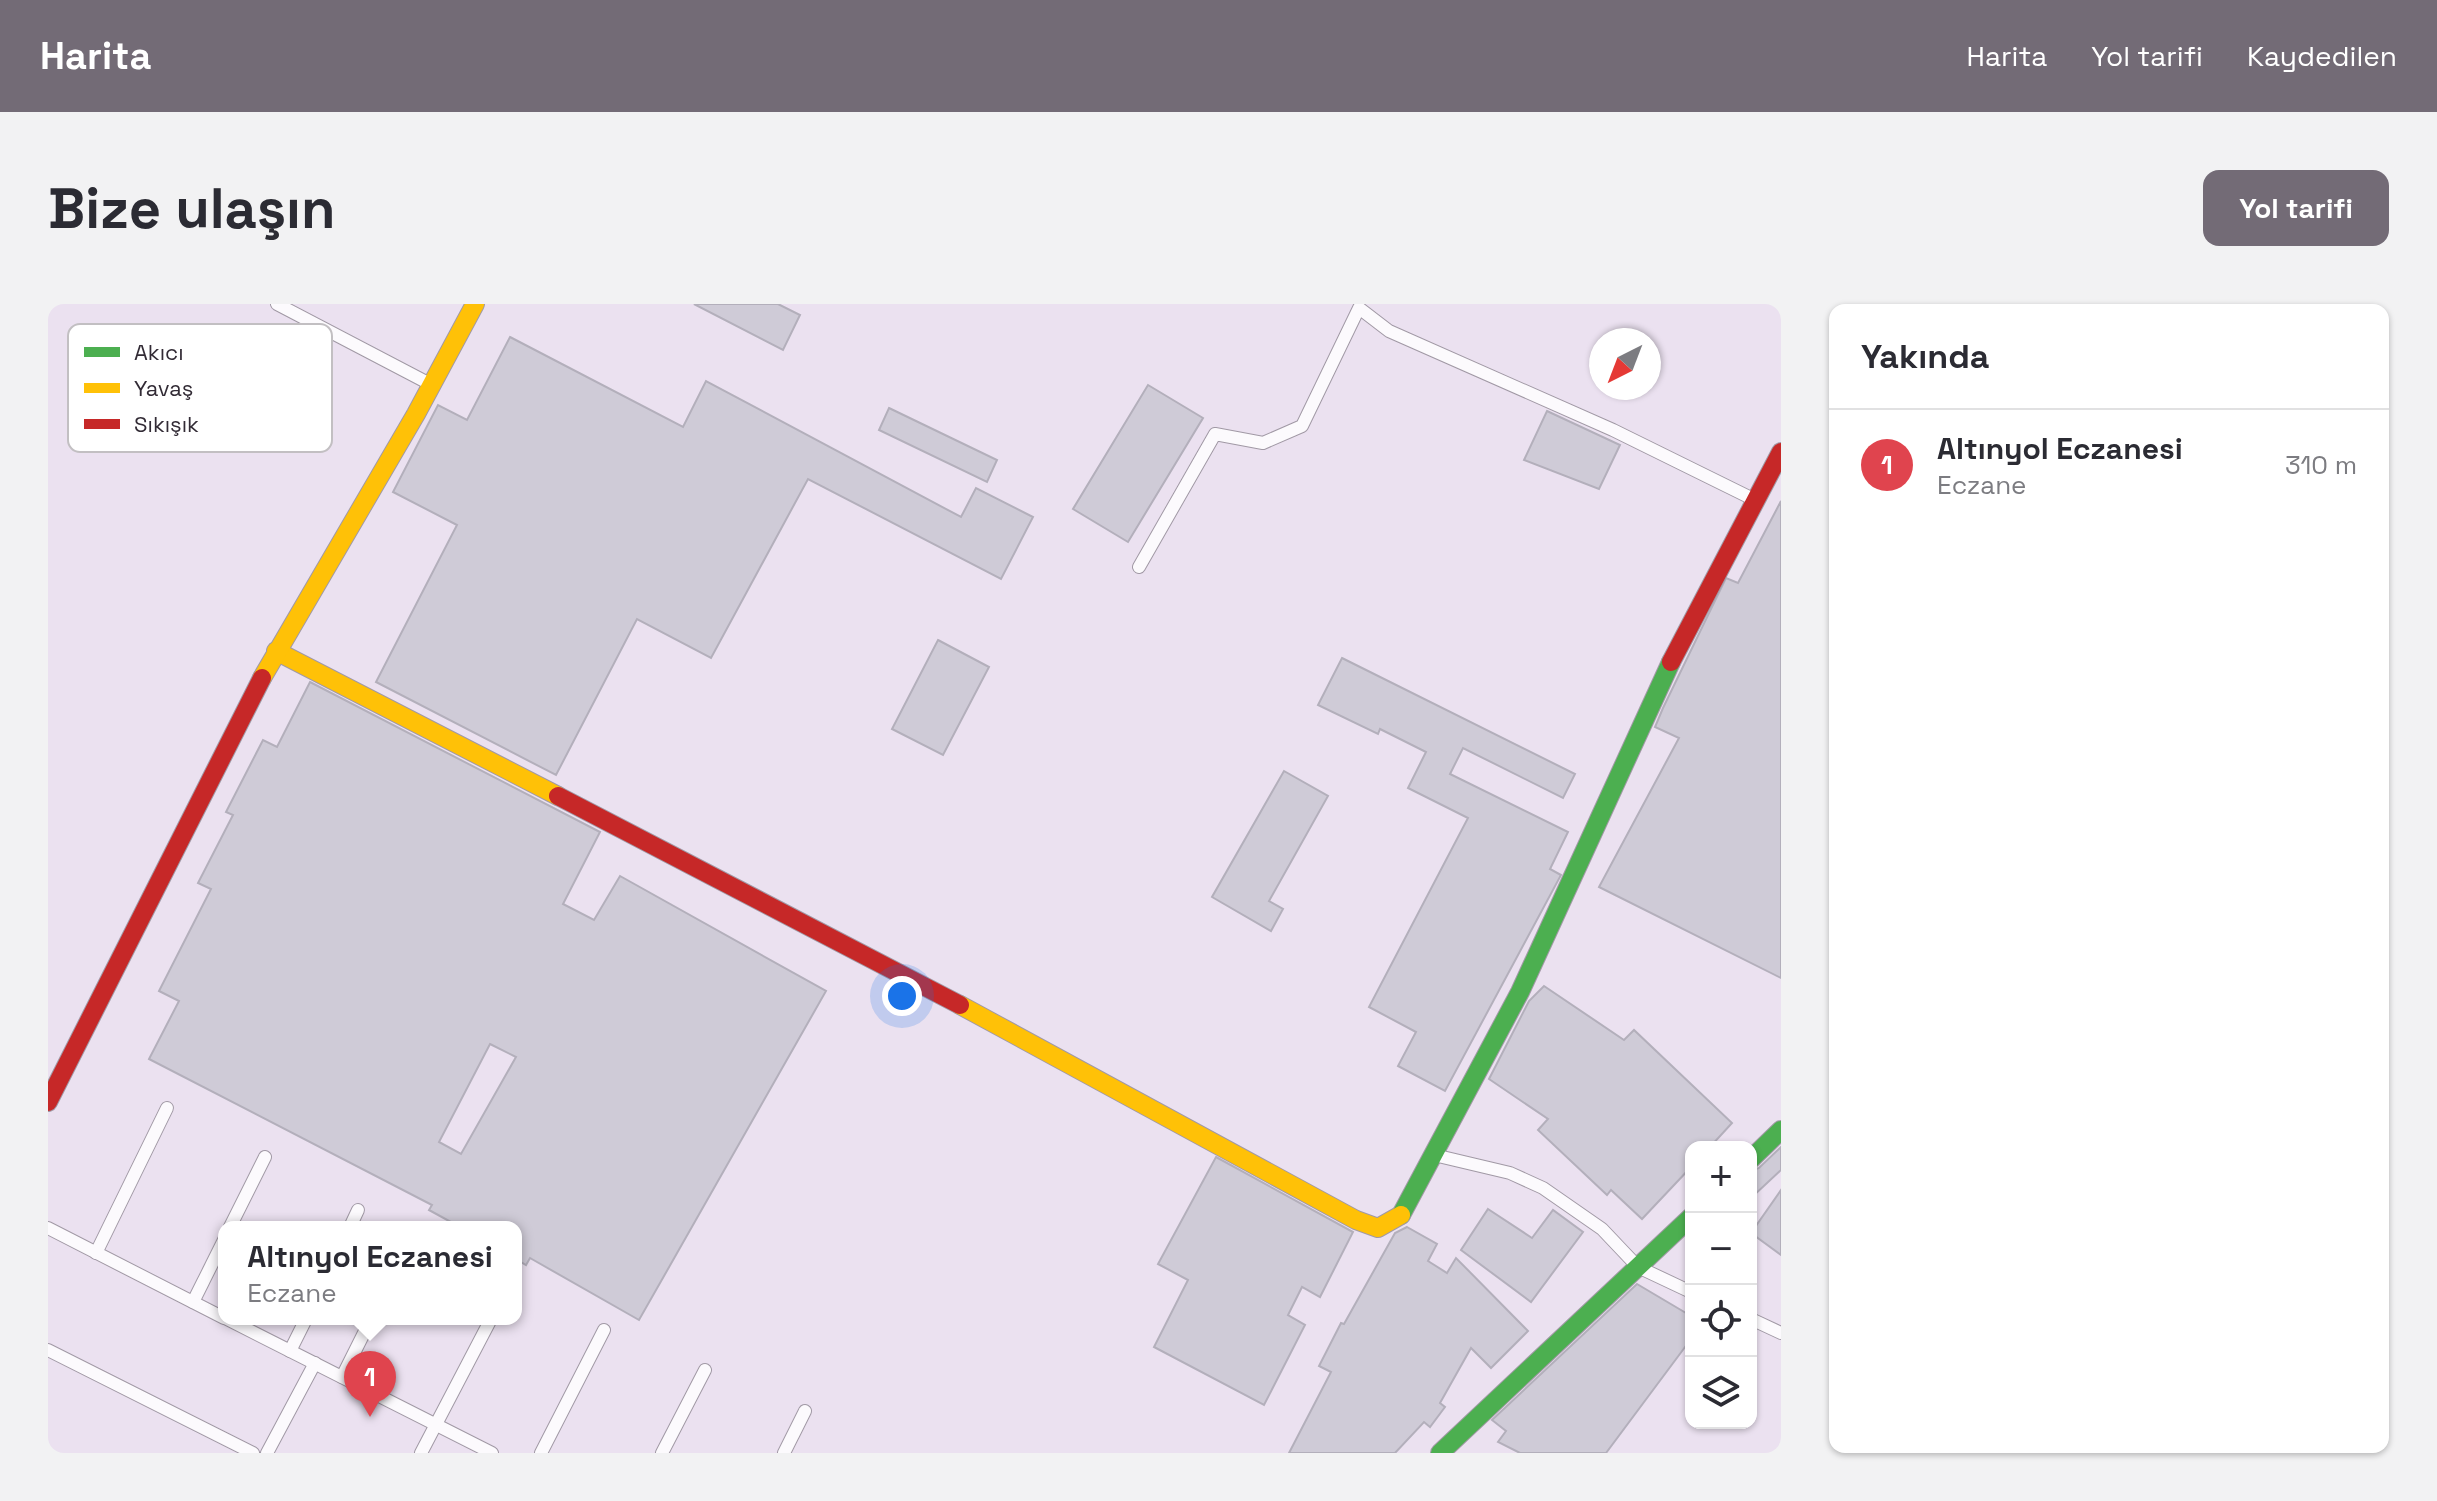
<!DOCTYPE html>
<html lang="tr">
<head>
<meta charset="utf-8">
<style>
  body { margin:0; font-family:"Space Grotesk",sans-serif; background:#f2f2f3; color:#2b2b33 }
  .controls { position:absolute; right:24px; bottom:24px; display:grid; overflow:hidden; border-radius:16px; box-shadow:0 2px 6px #0004 }
  .controls button { width:72px; height:72px; display:grid; place-items:center; padding:0; border:0; border-bottom:2px solid #e1e1e2; background:#fff; color:#2b2b33; font:40px sans-serif }
  .compass { position:absolute; left:1541px; top:24px; width:72px; height:72px; border-radius:50%; background:#fff; box-shadow:0 2px 6px #0004; rotate:222deg }
  .you { position:absolute; left:854px; top:692px; width:28px; height:28px; margin:-20px; border:6px solid #fff; border-radius:50%; background:#1a73e8; box-shadow:0 0 0 12px #1a73e833 }
  .badge { display:grid; place-items:center; width:52px; height:52px; border-radius:50%; background:#736b76; color:#fff; font-size:26px; font-weight:700 }
  .pin { position:absolute; translate:-50% -66px; filter:drop-shadow(0 2px 4px #0008) }
  .pin::after { content:''; position:absolute; top:42px; width:28px; height:24px; background:inherit; clip-path:polygon(0 0,100% 0,50% 100%) }
  .popup { position:absolute; left:170px; top:917px; width:304px; height:104px; box-sizing:border-box; display:grid; place-content:center; border-radius:16px; background:#fff; filter:drop-shadow(0 2px 6px #0005); font-size:26px; white-space:nowrap; color:#7c7c81 }
  .popup b { font-size:30px; color:#2b2b33 }
  .popup::after { content:''; position:absolute; left:50%; top:100%; margin-left:-16px; border:16px solid transparent; border-top-color:#fff }
  .list { margin:0; padding:0; list-style:none }
  h2 { display:flex; justify-content:space-between; align-items:center; height:104px; margin:0; padding:0 32px; font-size:34px }
  h2 small { font-size:26px; font-weight:400; color:#7c7c81 }
  .list li { display:grid; grid-template-columns:52px 1fr auto; gap:24px; align-items:center; box-sizing:border-box; height:112px; padding:0 32px; border-top:2px solid #e1e1e2 }
  .list b { display:block; font-size:30px; white-space:nowrap }
  .list p { margin:0; font-size:26px; white-space:nowrap; color:#7c7c81 }
  .list em { font-size:26px; font-style:normal; color:#7c7c81 }
  .icon { flex:none; width:44px; height:44px; fill:none; stroke:currentColor; stroke-width:2; stroke-linecap:round; stroke-linejoin:round }
  .map { position:relative; flex:none; width:1733px; height:1149px; overflow:hidden; border-radius:16px }
  header { display:flex; align-items:center; gap:48px; box-sizing:border-box; height:112px; padding:0 40px; background:#736b76; color:#fff }
  header strong { font-size:38px }
  nav { display:flex; gap:44px; margin-inline-start:auto; font-size:28px }
  .intro { display:flex; align-items:center; justify-content:space-between; box-sizing:border-box; height:192px; padding:0 48px }
  h1 { margin:0; font-size:56px }
  .button { padding:20px 36px; border-radius:16px; background:#736b76; color:#fff; font-size:28px; font-weight:700 }
  main { display:flex; gap:48px; padding:0 48px }
  aside { flex:1; background:#fff; border-radius:16px; box-shadow:0 2px 6px #0004 }
  .map>svg:first-child { display:block }
</style>
</head>
<body>
<header>
<strong>Harita</strong>
<nav><a>Harita</a><a>Yol tarifi</a><a>Kaydedilen</a></nav>
</header>
<div class="intro"><h1>Bize ulaşın</h1><a class="button">Yol tarifi</a></div>
<main>
<div class="map">
<svg width="1733" height="1149" viewBox="0 0 1733 1149">
  <rect width="100%" height="100%" fill="#ebe1f0"/>
  <g fill="#cfcbd7" stroke="#b3afbb" stroke-width="2" fill-rule="evenodd">
    <polygon points="646,0 730,0 752,11 735,46"/>
    <polygon points="462,33 635,123 658,77 913,213 928,184 985,213 953,275 760,175 663,354 589,315 508,471 328,378 409,221 345,188 390,101 419,116"/>
    <polygon points="1100,81 1155,114 1080,238 1025,205"/>
    <polygon points="841,104 949,156 939,178 831,126"/>
    <polygon points="1499,107 1572,141 1551,185 1476,156"/>
    <polygon points="1733,197 1733,674 1551,583 1631,434 1607,423 1615,404 1678,274 1690,279"/>
    <polygon points="890,336 941,363 895,451 844,425"/>
    <polygon points="1294,354 1527,470 1515,494 1415,444 1402,470 1520,528 1502,565 1513,571 1397,787 1350,762 1368,728 1321,703 1420,514 1360,484 1378,448 1332,425 1330,430 1270,401"/>
    <path d="M262,378L552,528L515,600L546,616L572,572L778,687L591,1016L482,954L478,961L468,955V923H412L381,906L384,901L101,755L131,697L111,687L163,585L150,579L185,511L178,508L215,436L229,443ZM442,740L468,753L413,850L391,838Z"/>
    <polygon points="1236,467 1280,492 1221,597 1235,605 1223,627 1164,593"/>
    <polygon points="1496,682 1576,736 1586,726 1684,819 1662,843 1643,843 1643,863 1594,915 1563,886 1559,891 1490,826 1500,815 1441,775 1481,697"/>
    <polygon points="1733,843 1733,866 1703,894 1703,867 1711,864"/>
    <polygon points="1168,853 1305,928 1272,993 1254,983 1240,1011 1257,1021 1216,1101 1106,1043 1140,976 1110,960"/>
    <polygon points="1733,886 1733,951 1703,929"/>
    <polygon points="1440,905 1484,934 1505,906 1535,928 1483,998 1413,946"/>
    <polygon points="1359,923 1389,940 1380,957 1399,969 1408,954 1480,1027 1443,1064 1423,1044 1392,1099 1397,1103 1382,1123 1376,1118 1347,1149 1241,1149 1283,1068 1271,1062 1293,1019 1296,1020 1347,929"/>
    <polygon points="1589,980 1643,1012 1643,1035 1558,1149 1472,1149 1450,1138 1458,1127 1444,1116"/>
  </g>
  <g fill="none" stroke-linecap="round" stroke-linejoin="round">
    <defs>
      <g id="street">
        <polyline points="229,0 382,80"/>
        <polyline points="1091,263 1167,130 1215,139 1254,122 1311,4 1341,27 1565,126 1705,195"/>
        <polyline points="1386,851 1462,869 1495,884 1554,925 1590,963 1643,988"/>
        <polyline points="182,923 217,853"/>
        <polyline points="302,923 310,906"/>
        <polyline points="0,924 176,1014"/>
        <polyline points="48,949 119,804"/>
        <polyline points="145,998 176,936"/>
        <polyline points="179,1015 444,1149"/>
        <polyline points="1703,1015 1733,1029"/>
        <polyline points="0,1046 205,1149"/>
        <polyline points="242,1047 258,1015"/>
        <polyline points="294,1073 323,1015"/>
        <polyline points="219,1149 267,1059"/>
        <polyline points="373,1149 443,1015"/>
        <polyline points="493,1149 556,1026"/>
        <polyline points="614,1149 657,1066"/>
        <polyline points="736,1149 757,1107"/>
      </g>
      <g id="fast">
        <polyline points="1703,855 1733,826"/>
        <polyline points="1353,911 1472,688 1623,358"/>
        <polyline points="1392,1149 1643,913"/>
      </g>
      <g id="slow">
        <polyline points="228,347 510,492"/>
        <polyline points="214,374 368,110 427,0"/>
        <polyline points="912,701 1308,916 1330,924 1353,911"/>
      </g>
      <g id="jam">
        <polyline points="1623,358 1733,148"/>
        <polyline points="510,492 912,701"/>
        <polyline points="0,798 214,374"/>
      </g>
    </defs>
    <use href="#street" stroke="#a199a5" stroke-width="14"/>
    <use href="#fast" stroke="#a199a5" stroke-width="20"/>
    <use href="#slow" stroke="#a199a5" stroke-width="20"/>
    <use href="#jam" stroke="#a199a5" stroke-width="20"/>
    <use href="#street" stroke="#fcfafd" stroke-width="12"/>
    <use href="#fast" stroke="#4caf50" stroke-width="18"/>
    <use href="#slow" stroke="#ffc107" stroke-width="18"/>
    <use href="#jam" stroke="#c62828" stroke-width="18"/>
  </g>
  <rect x="20" y="20" width="264" height="128" rx="12" fill="#fff" stroke="#c2bfc2" stroke-width="2"/>
  <rect x="36" y="43" width="36" height="10" fill="#4caf50"/>
  <rect x="36" y="79" width="36" height="10" fill="#ffc107"/>
  <rect x="36" y="115" width="36" height="10" fill="#c62828"/>
  <g font-size="22" fill="#322b35">
    <text x="86" y="56">Akıcı</text>
    <text x="86" y="92">Yavaş</text>
    <text x="86" y="128">Sıkışık</text>
  </g>
</svg>
<div class="controls">
<button>+</button>
<button>−</button>
<button><svg class="icon" aria-label="locate" viewBox="0 0 24 24"><circle cx="12" cy="12" r="6"/><path d="M12 2v4M12 18v4M2 12h4M18 12h4"/></svg></button>
<button><svg class="icon" aria-label="layers" viewBox="0 0 24 24"><path d="M12 4l9 5-9 5-9-5zM3 14l9 5 9-5"/></svg></button>
</div>
<svg class="compass" viewBox="-18 -18 36 36"><path d="M0-13l5 13h-10z" fill="#e53935"/><path d="M0 13l5-13h-10z" fill="#7c7c81"/></svg>
<div class="you"></div>
<div class="pin badge" style="left:322px;top:1113px;background:#e0444e">1</div>
<div class="popup"><b>Altınyol Eczanesi</b>Eczane</div>
</div>
<aside>
<h2>Yakında<small></small></h2>
<ul class="list">
<li><span class="badge" style="background:#e0444e">1</span><div><b>Altınyol Eczanesi</b><p>Eczane</p></div><em>310 m</em></li>
</ul>
</aside>
</main>
</body>
</html>
